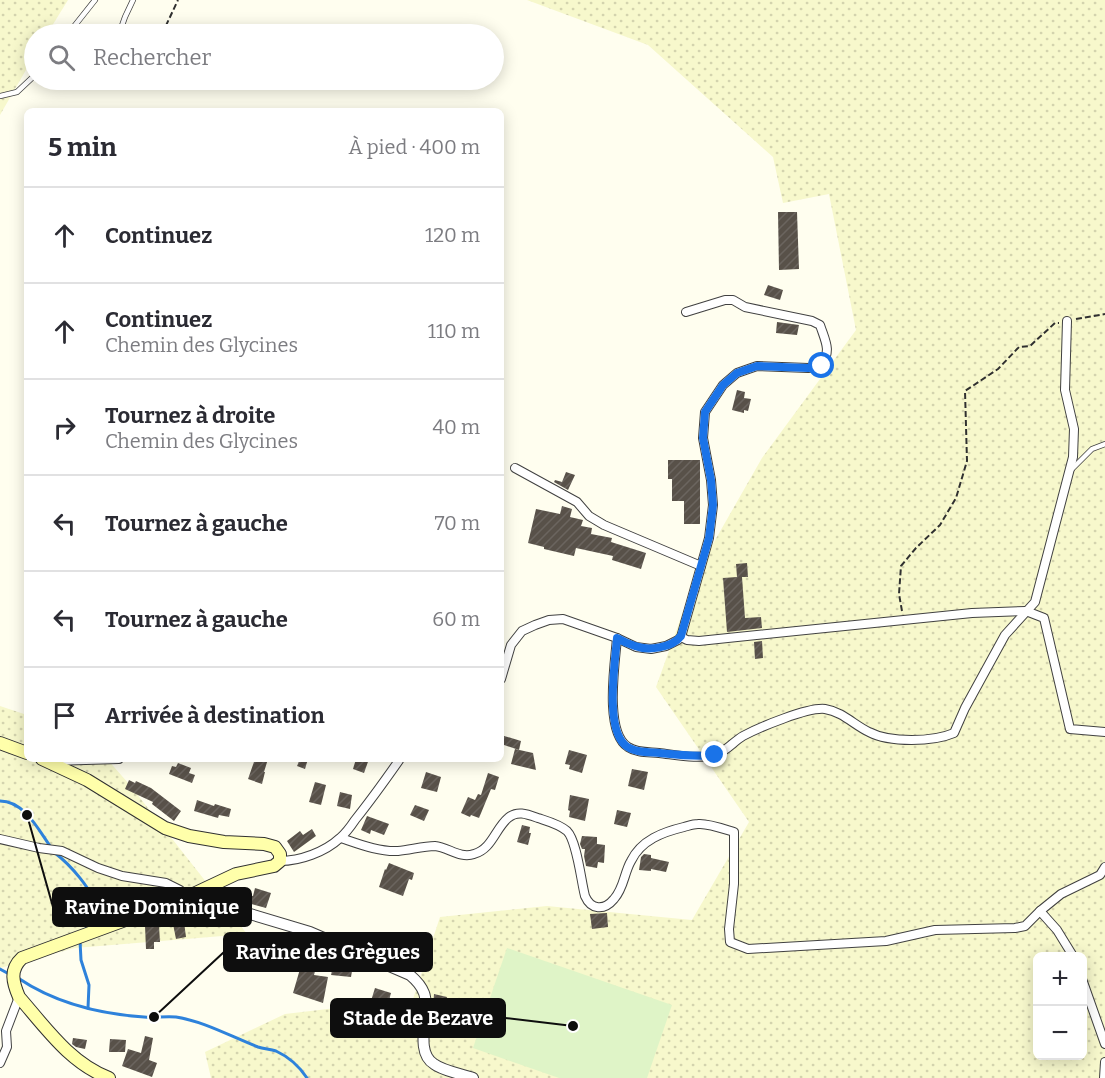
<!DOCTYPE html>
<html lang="fr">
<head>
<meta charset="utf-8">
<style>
  body { margin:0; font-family:Bitter,serif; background:#f7f7f7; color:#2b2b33 }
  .controls { position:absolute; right:18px; bottom:18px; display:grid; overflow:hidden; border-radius:9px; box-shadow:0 3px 15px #0003 }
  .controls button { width:54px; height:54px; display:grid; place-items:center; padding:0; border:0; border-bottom:2px solid #e1e1e2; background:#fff; color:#2b2b33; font:30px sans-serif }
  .stop { position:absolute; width:18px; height:18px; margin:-14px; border:4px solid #1a73e8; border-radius:50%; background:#fff }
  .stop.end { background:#1a73e8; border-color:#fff; box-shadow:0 2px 6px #0008 }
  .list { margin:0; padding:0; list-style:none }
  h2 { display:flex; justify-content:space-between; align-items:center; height:78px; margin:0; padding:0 24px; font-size:26px }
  h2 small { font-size:20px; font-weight:400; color:#7c7c81 }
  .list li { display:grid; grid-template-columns:39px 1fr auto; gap:18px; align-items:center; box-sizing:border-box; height:96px; padding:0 24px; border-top:2px solid #e1e1e2 }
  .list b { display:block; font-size:22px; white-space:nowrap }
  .list p { margin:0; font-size:20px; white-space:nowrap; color:#7c7c81 }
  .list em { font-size:20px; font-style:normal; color:#7c7c81 }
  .icon { flex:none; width:33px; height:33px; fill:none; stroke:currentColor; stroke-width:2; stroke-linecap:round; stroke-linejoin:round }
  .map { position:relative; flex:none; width:1105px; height:1078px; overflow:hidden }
  .search { position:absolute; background:#fff; box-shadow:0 3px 15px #0003; left:24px; top:24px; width:480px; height:66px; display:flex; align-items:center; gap:15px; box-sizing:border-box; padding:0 21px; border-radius:33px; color:#7c7c81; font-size:22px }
  .panel { position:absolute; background:#fff; box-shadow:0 3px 15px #0003; left:24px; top:108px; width:480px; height:654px; border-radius:9px }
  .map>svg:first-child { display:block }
</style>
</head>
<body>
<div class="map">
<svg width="1105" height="1078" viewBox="0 0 1105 1078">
  <defs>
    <pattern id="farmland-dots" width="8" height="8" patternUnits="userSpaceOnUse" patternTransform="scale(1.5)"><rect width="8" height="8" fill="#f7f8cc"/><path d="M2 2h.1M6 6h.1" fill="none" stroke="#d3d3ae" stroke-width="1.8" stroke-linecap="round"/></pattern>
    <pattern id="building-hatch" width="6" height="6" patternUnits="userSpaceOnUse" patternTransform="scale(1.5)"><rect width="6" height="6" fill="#585149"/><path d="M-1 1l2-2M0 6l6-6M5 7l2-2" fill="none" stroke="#6b655f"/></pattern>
  </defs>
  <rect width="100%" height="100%" fill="#fffeef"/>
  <g fill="url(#farmland-dots)" fill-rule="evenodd">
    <polygon points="0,0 68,0 47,34 34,34 34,56 0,115"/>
    <path d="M527,0H1105V1078H211L205,1052L285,1014L413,999L440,917L547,906L692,920L749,822L656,687L698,570L762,458L856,330L829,194L783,203L773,157L648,45ZM1038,956H1082V1056H1038Z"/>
    <polygon points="0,706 27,715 27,759 107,759 129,784 247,934 75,948 0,968"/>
  </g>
  <polygon fill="#dff4c7" points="507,948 672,1005 647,1078 559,1078 473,1048"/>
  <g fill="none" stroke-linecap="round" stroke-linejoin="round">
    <g stroke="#2e82db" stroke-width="3">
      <path d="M0,801C24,801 38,829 50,846"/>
      <path d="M55,853C68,863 95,891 95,908C95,916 90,923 85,930"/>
      <polyline points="80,941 81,960 89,985 88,1008"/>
      <polyline points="0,969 9,974"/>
      <path d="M18,978C55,1003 100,1014 144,1017C154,1018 165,1016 176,1017C203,1021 232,1037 258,1047C264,1049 270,1049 276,1051C289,1057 299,1066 307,1078"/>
    </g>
  </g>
  <g fill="url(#building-hatch)">
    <polygon points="778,212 797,212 799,269 779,270"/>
    <polygon points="768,285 783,290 780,300 764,295"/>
    <polygon points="777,322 799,325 797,335 776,333"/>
    <polygon points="737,390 745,392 744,398 751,399 748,411 744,410 744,413 732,410"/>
    <polygon points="668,460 700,460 700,524 684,524 684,501 672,501 672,479 668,479"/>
    <polygon points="566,472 575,475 568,490 554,482 555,480 562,482"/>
    <polygon points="562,506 572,509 570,517 583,520 581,526 592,528 591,534 612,538 611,542 646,553 641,569 612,560 613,556 576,548 574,556 544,549 544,547 528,543 536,509 560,514"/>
    <polygon points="747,563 748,577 742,577 745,618 761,617 762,628 727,632 723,578 737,577 736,564"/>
    <polygon points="762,641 763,658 755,659 754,642"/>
    <polygon points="501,735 521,741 519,750 501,744"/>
    <polygon points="515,749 533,753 536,770 511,764"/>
    <polygon points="569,750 587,755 582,773 569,769 570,765 565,764"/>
    <polygon points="255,759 268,759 264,772 265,772 262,784 248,779"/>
    <polygon points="300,759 308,759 305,769 297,766"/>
    <polygon points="356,759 369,759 364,773 353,769"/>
    <polygon points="178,763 191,768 189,773 195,775 192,783 169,774 172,766 176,767"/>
    <polygon points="632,769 648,772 644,790 628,786"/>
    <polygon points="426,772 441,777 437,792 421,788"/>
    <polygon points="488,773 499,777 495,790 491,789 479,818 471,815 470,817 461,813 468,797 475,800 478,794 481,795"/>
    <polygon points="129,780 135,783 136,781 151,788 181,811 174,821 152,804 153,802 125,789"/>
    <polygon points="315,782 326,785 321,805 309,802"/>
    <polygon points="340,792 352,795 350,809 337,806"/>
    <polygon points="570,795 589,799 585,821 569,817 570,811 568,810"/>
    <polygon points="197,800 214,806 215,804 231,809 229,817 219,815 218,818 194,811"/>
    <polygon points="415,805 429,810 424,821 410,815"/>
    <polygon points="617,810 631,813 627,827 614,824"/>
    <polygon points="367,816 389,824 384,835 371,830 370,834 361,830"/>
    <polygon points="522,825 530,827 529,833 531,833 528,845 517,842"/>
    <polygon points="312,829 316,836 294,852 287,841 300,831 303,835"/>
    <polygon points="582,836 597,837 597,844 605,845 604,863 598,862 597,868 586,866 584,856 585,849 582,849 580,844"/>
    <polygon points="644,854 651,855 651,858 669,862 666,872 651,869 651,871 639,870 641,857"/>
    <polygon points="389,863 414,873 412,880 409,879 403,896 379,887 385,869 386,870"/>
    <polygon points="255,888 271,893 266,908 240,901 239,903 224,898 226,889 253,896"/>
    <polygon points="607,913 608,927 592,929 590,914"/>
    <polygon points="184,922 186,937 176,939 173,924"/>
    <polygon points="145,926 159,926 160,942 154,942 154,949 146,949"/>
    <polygon points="266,940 286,944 285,950 318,960 314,975 328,977 323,1003 293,993 300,969 276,962 263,961 264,957 257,955 259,945 265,946"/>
    <polygon points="334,962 353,965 351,977 331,975"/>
    <polygon points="375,988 391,993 387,1008 370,1004"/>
    <polygon points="434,994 447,997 444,1010 433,1008"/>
    <polygon points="145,1036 153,1038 149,1060 157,1063 152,1077 122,1066 128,1049 141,1053"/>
    <polygon points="73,1038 87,1040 85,1049 76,1047 72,1044"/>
    <polygon points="110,1039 126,1040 125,1052 109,1052"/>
  </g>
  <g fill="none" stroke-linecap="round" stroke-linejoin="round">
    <defs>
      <g id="service">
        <polyline points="68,34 95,0"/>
        <polyline points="119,34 125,17 133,0"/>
        <polyline points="0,96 17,92 34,76"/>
        <polyline points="1072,469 1092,449 1105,444"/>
      </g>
      <g id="minor">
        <polyline points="515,468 577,502 589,516 604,525 701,566"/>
        <polyline points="681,637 687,640 699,641 972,613 1026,611 1044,618 1070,729 1105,732"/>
        <path d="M617,638C615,663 604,732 628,747C637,753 648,752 659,753C677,755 699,760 717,754C728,750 734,741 743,736C760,727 808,707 825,709C843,712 854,725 869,732C890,743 933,742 954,733L965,708L1005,635L1035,602L1073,457L1074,429L1065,390L1067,321"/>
        <path d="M501,679L511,645L522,631L535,625L549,620L563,619L617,638L636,647L651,649L666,646L678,640L681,637L709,538L713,505L711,480L703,438L705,412L723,385L737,373L757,366L808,368L822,366C831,349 826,343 820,325L812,321L745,307L733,300H725L686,312"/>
        <polyline points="52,761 119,759"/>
        <path d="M341,838C359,844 379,852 398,851C410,850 423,846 435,846C448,847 460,859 474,854C492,849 495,829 508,818C517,810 527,814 538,818C547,821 559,824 567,831C577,841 581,881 585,896C591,910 604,911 614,899C624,888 624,873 631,861C641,840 663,832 684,827C688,826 693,824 698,824C708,823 724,829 734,832V884L729,929L730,942L748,949L886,941L935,930L1015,928L1025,926L1040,911"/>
        <polyline points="0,839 39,848 62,851 98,868 122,876 166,883 180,890 185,898"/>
        <path d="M280,861C300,861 325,852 340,838C346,833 351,826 355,820C371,800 386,779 400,759"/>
        <polyline points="1073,956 1057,930 1040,911 1061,894 1100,875 1105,867"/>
        <polyline points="1082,979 1105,1044"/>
        <polyline points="0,1063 7,1047 6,1031 19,997"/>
        <polyline points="1104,1078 1105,1062"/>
      </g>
      <path id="tertiary" d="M199,892L203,897L210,902L310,932L410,975C416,980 421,985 424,993C431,1012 413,1051 434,1064C443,1071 462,1074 473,1078"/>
      <g id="secondary">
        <polyline points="0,743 27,753"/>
        <path d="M42,759L87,780L165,828L189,836L224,842L264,844L275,847L280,854V861L274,866L236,874L185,898L22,958C9,970 13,983 19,997C46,1028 70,1063 109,1078"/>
      </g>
    </defs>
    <use href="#service" stroke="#414141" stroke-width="6"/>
    <use href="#minor" stroke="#414141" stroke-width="10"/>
    <use href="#tertiary" stroke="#414141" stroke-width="12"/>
    <use href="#secondary" stroke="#303030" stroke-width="14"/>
    <g stroke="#303030" stroke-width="2" stroke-dasharray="6 3" stroke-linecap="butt">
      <polyline points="162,34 178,0"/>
      <polyline points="1076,319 1105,314"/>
      <polyline points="902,611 899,594 901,566 916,548 940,525 956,498 967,461 965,391 998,369 1019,347 1030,346 1055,323 1059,323"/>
    </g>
    <use href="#service" stroke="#fff" stroke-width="4.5"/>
    <use href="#minor" stroke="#fff" stroke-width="8"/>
    <use href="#tertiary" stroke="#fff" stroke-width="10"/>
    <use href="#secondary" stroke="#ffa" stroke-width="12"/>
  </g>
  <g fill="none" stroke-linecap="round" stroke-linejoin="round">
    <path stroke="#1a73e8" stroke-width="8" d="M715,755C697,757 679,755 660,753C649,752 634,753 625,745C605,727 615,663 617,638C622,641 629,644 635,646C648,651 672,648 681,636L709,538L713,505L711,480L703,438L705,412L723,385L737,373L757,366L808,368L822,366"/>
  </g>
  <path fill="none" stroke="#0e0e0e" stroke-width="2" d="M27 815L53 907M154 1017L224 952M573 1026L505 1018"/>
  <g fill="#0e0e0e" stroke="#fff" stroke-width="2">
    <circle cx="27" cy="815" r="6"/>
    <circle cx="154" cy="1017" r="6"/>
    <circle cx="573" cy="1026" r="6"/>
  </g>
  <g fill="#0e0e0e" stroke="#0e0e0e" stroke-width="2">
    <rect x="53" y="888" width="198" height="38" rx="6"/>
    <rect x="224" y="933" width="208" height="38" rx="6"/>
    <rect x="331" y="999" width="174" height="38" rx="6"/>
  </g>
  <g font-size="20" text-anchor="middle" font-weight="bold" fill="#fff">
    <text x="152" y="914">Ravine Dominique</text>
    <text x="328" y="959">Ravine des Grègues</text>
    <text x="418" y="1025">Stade de Bezave</text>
  </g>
</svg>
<div class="controls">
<button>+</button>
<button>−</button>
</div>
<div class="stop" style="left:822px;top:366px"></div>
<div class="stop end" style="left:715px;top:755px"></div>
<div class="search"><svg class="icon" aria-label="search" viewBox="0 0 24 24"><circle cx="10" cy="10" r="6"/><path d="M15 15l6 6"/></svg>Rechercher</div>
<section class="panel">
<h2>5 min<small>À pied · 400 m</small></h2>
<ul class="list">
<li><svg class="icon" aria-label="ahead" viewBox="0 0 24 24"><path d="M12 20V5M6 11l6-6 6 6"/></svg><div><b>Continuez</b></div><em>120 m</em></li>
<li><svg class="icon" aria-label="ahead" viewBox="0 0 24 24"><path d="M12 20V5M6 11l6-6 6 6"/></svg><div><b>Continuez</b><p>Chemin des Glycines</p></div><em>110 m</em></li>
<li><svg class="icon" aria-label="right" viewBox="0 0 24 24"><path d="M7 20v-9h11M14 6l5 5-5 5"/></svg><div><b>Tournez à droite</b><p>Chemin des Glycines</p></div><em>40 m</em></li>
<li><svg class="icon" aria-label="left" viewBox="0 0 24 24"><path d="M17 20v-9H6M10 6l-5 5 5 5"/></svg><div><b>Tournez à gauche</b></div><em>70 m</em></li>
<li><svg class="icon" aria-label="left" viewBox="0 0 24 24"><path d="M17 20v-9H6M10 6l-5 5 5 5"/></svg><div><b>Tournez à gauche</b></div><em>60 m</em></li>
<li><svg class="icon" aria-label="arrive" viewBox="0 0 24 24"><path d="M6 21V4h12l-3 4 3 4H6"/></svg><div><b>Arrivée à destination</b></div></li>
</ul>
</section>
</div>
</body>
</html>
